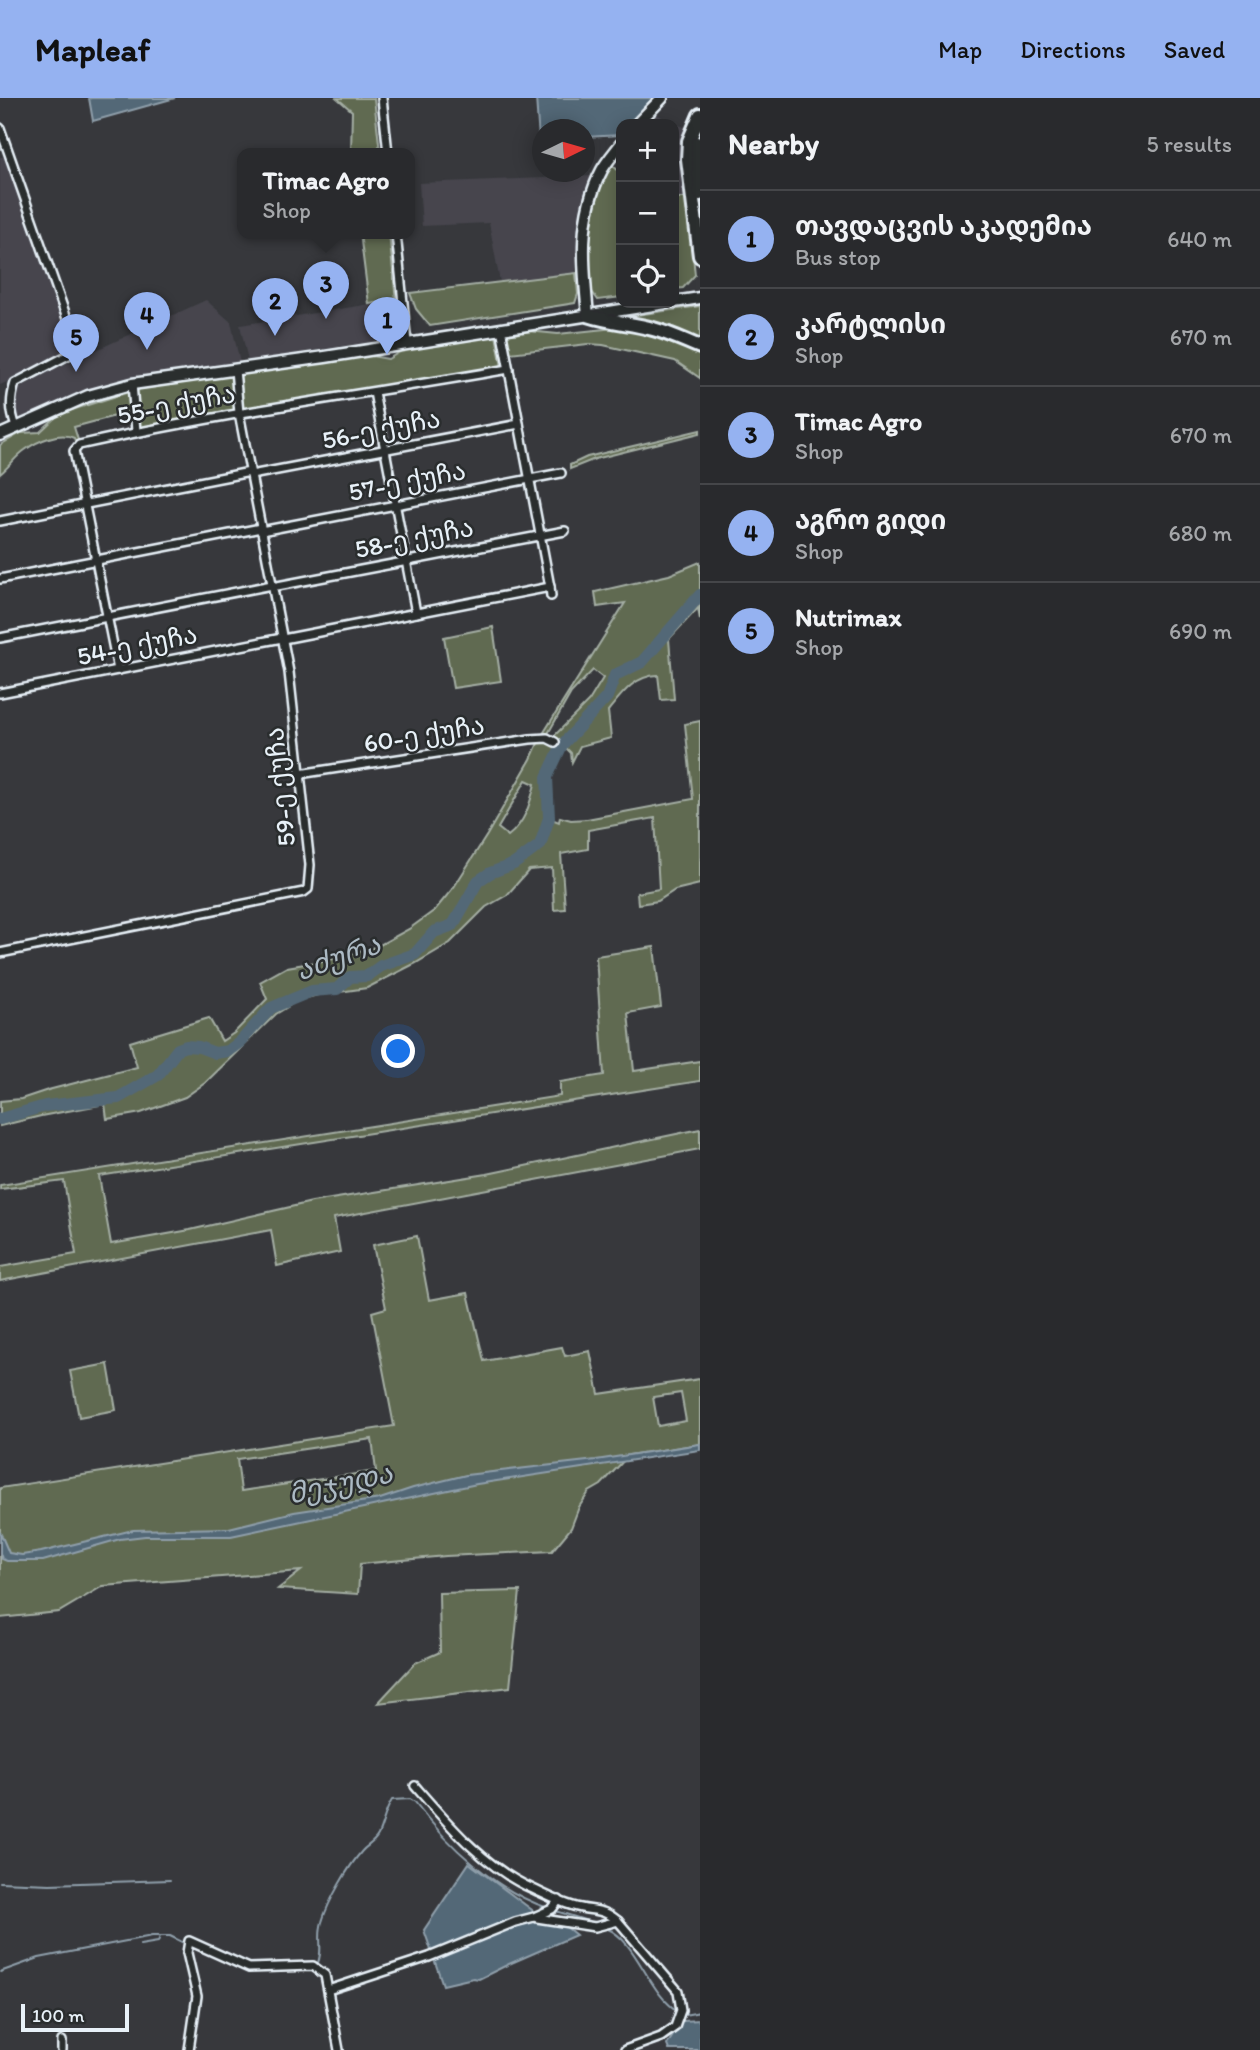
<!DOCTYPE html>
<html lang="en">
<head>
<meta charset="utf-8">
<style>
  body { margin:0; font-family:Itim,"Noto Sans Georgian",sans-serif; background:#313235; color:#f1f3f6 }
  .controls { position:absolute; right:21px; top:21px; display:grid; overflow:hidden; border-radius:14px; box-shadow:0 4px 18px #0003 }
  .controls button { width:63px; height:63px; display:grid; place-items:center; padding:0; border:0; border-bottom:2px solid #454649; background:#292a2d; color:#f1f3f6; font:35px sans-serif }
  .compass { position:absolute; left:532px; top:21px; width:63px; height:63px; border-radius:50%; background:#292a2d; box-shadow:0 4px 18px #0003; rotate:85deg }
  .scale { position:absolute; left:21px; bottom:18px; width:108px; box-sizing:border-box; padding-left:7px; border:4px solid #e8f1f8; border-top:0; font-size:19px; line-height:24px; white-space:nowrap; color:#e8f1f8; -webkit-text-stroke:5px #2a2d2e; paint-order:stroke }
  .you { position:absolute; left:399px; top:954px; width:24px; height:24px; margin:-18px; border:5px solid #fff; border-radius:50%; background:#1a73e8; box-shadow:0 0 0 10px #1a73e833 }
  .badge { display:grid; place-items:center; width:46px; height:46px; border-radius:50%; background:#95b2f1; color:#111; font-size:23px; font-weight:700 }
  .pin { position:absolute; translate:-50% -58px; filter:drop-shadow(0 2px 4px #0008) }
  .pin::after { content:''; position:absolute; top:37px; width:24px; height:21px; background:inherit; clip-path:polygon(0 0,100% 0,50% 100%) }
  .popup { position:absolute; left:237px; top:50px; width:178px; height:91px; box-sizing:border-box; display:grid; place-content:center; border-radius:14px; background:#292a2d; filter:drop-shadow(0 2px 5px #0005); font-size:23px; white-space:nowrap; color:#a5a7aa }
  .popup b { font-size:26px; color:#f1f3f6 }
  .popup::after { content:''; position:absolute; left:50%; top:100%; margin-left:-14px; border:14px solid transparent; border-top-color:#292a2d }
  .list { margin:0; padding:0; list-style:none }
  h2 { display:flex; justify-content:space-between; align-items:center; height:91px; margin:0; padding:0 28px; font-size:30px }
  h2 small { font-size:23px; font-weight:400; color:#a5a7aa }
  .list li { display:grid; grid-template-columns:46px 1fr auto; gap:21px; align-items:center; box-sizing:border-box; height:98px; padding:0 28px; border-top:2px solid #454649 }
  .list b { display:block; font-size:26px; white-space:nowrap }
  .list p { margin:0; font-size:23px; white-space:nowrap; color:#a5a7aa }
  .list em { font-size:23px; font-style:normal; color:#a5a7aa }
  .icon { flex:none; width:38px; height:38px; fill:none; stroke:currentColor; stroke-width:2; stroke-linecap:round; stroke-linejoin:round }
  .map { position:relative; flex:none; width:700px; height:1952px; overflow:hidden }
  header { display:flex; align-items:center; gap:42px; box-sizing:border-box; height:98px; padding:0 35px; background:#95b2f1; color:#111 }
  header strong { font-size:33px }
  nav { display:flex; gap:38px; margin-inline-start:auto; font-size:24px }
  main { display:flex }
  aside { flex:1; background:#292a2d }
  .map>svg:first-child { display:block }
</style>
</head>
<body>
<header>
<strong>Mapleaf</strong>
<nav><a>Map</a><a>Directions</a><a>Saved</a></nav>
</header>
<main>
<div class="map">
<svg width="700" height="1952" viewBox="0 0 700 1952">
  <rect width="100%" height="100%" fill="#37383c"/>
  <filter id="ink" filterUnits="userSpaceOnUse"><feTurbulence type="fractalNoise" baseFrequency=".0143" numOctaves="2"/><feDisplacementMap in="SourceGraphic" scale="14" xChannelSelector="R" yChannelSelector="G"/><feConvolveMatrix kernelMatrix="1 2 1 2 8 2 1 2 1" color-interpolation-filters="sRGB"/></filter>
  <g filter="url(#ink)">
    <g fill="#46454d">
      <polygon points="656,15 669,24 688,30 687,100 674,100 674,26 643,26"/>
      <polygon points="0,59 5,59 71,247 70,256 0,287"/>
      <polygon points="593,78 577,133 576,175 500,184 489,125 422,128 419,85"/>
      <polygon points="206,202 231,224 240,265 83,293 20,320 15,310 20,290 48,274"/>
      <polygon points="396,202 383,242 248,263 240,227"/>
    </g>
    <g fill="#616a51" stroke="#a4aea4" stroke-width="2" fill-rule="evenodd">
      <polygon points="337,0 374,0 380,55 351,55 352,13"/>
      <polygon points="612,67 621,75 621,199 598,202 590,191 587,174 590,138 598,92"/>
      <polygon points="674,100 687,100 695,177 683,190 674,191"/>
      <polygon points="360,135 389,135 396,202 369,206"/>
      <polygon points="576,175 578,196 575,205 430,228 416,211 410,195"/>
      <polygon points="700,208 700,242 680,233 630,222 629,218"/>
      <polygon points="624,229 652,234 700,254 700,280 675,263 603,247 588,246 510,255 506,237 528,233 558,236"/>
      <polygon points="496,237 502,269 242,316 238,275 366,257 388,261 405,251"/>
      <polygon points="231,277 236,313 139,330 134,292"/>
      <path d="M132,293L134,313L74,329L79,345L76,346L74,340C60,333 37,343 25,352C16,358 9,369 0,376V347L21,335L40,334L59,316Z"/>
      <polygon points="700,332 700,335 595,361 570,371 570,367 587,359"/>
      <polygon points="700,464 700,495 640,562 613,576 605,599 561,646 552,640 589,603 603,580 593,572 571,595 546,639 541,639 625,505 597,509 595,494 669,477"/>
      <path d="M700,500V522L698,510L669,541L674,601L661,602L658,577C634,578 622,596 608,613L611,640L580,648L572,664L571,655L564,648L609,600L616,578L646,564Z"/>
      <polygon points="493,529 501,583 453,590 444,539"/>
      <path d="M700,623V786L675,792L658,803L638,806L637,795L659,791L655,720L588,732V751L561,756L565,811L554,812L552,770L529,772L507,797L486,809L450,845L416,865L367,890L318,897L299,902L276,916L205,985L185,999L141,1015L107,1021L105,1006L41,1018L0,1028V1003L21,1001L48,992L137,969L130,944L209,920L222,943L234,935L267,901L260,884L287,869L340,860L378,848L409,831L435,812L454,789L487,737L531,661L539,643L546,642L561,650L547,679L549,720L559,724L560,719L571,722L587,721L693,701L685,626ZM526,682L535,686C530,706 525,725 508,738L498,730Z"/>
      <polygon points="654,849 661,909 628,915 634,973 700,963 700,983 99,1078 111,1146 190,1132 312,1104 487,1076 700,1031 700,1051 334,1120 340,1154 277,1168 271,1132 0,1183 0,1169 76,1156 64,1083 0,1091 0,1087 560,998 560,984 604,977 596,858"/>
      <path d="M417,1138L429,1202L468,1195L484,1263L562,1249L565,1258L590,1253L599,1296L700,1281V1346L629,1357L601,1387L589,1394L579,1409L571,1430L552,1453L446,1458L360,1466L358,1496L278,1491L301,1473L103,1488L59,1514L0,1520V1390L394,1328L372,1214L386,1210L373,1147ZM681,1295L686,1323L658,1328L653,1299ZM372,1341L376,1373L241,1393L237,1361Z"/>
      <polygon points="108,1266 116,1312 79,1319 70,1273"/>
      <polygon points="520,1493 510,1589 378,1605 415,1565 440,1554 439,1495"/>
    </g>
    <g fill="#536877" stroke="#8f9fab" stroke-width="2">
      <polygon points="89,0 175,0 93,23"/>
      <polygon points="536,0 657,0 632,26 621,26 621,37 585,39 584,32 542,32 542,42 539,42"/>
      <polygon points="700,1346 700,1352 477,1386 231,1438 145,1438 120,1441 43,1463 7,1463 2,1461 0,1455 0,1434 9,1455 22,1457 41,1454 133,1432 229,1430 294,1414 380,1401 413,1390 466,1377 596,1362"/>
      <polygon points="469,1765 547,1823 560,1824 576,1837 509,1866 479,1881 473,1880 443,1887 424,1832"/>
      <polygon points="700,1922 700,1952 669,1952 667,1947 682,1923"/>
    </g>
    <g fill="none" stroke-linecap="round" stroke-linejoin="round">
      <g stroke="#8f9fab" stroke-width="2">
        <polyline points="0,1784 50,1786 170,1782"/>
        <polyline points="556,1813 594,1825"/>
        <path d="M606,1830C638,1843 647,1895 679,1914"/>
        <polyline points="140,1847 158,1844 160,1838"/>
        <polyline points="200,1852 209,1856"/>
        <path d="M317,1867C324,1853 317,1839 322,1824C328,1803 348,1769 362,1753C367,1747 374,1745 378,1737C383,1726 385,1713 392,1702L410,1701L415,1704C446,1746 497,1794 548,1810"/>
        <polyline points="0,1874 39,1860 152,1838 170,1838 182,1844"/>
        <polyline points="684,1917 700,1914"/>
      </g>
      <polyline stroke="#536877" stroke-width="12" points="0,1021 45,1008 118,1000 158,977 178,951 186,948 199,949 215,955 228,953 240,944 271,910 312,893 337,891 350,879 367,878 381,868 415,856 434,834 453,827 478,783 490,775 514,766 540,747 549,720 547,679 562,647 607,599 615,577 642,564 700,497"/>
      <defs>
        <g id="street">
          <polyline points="382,0 388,55"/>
          <path d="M0,30L78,252L15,285C10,302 10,312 16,329"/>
          <polyline points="396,135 407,245"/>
          <polyline points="501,230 550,489"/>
          <polyline points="132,286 136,333"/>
          <polyline points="374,294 416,515"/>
          <polyline points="251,377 519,326"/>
          <polyline points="0,423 250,374"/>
          <polyline points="261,433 561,375"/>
          <polyline points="0,481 261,430"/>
          <polyline points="272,489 565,433"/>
          <polyline points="0,540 272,487"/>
          <polyline points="283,541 550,489 551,498"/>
          <path d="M118,572L74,353L79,347C221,315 365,296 509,271"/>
          <polyline points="0,595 282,540"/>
          <polyline points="299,676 530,641 547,640 555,644"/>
          <polyline points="0,855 304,794 308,791 310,767 289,574 239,315 235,272"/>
          <path d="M415,1688C449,1727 485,1770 533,1791C546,1797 559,1804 573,1808C592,1814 602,1809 618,1823L678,1893L681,1912L675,1929L661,1939L625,1952"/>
          <polyline points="537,1820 595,1829 618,1823"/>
          <polyline points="328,1892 429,1859 515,1824 534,1819 552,1811 559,1802"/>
          <polyline points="62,1943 62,1952"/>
          <polyline points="189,1952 197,1898 187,1855 189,1843 249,1870 313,1868 325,1877 339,1952"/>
        </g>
        <g id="secondary">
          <polyline points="637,26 662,0"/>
          <polyline points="674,204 700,200"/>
          <path d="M588,217C583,168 578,117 602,72C607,63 615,54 621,46"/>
          <polyline points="0,337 88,298 132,286 325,259 666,205"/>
        </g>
        <g id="highway">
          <polyline points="700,17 689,43 688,61 700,158"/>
          <polyline points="697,45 700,96"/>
          <path d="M588,217C609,224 631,225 653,231C669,235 685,243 700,249"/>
        </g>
      </defs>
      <use href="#street" stroke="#e8f1f8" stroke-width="12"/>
      <use href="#secondary" stroke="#e8f1f8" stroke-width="15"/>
      <use href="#highway" stroke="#e8f1f8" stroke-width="18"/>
      <use href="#street" stroke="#2a2d2e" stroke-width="7"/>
      <use href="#secondary" stroke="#2a2d2e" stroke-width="10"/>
      <use href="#highway" stroke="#2a2d2e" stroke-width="12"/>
    </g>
  </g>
  <g text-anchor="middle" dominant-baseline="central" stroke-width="5" stroke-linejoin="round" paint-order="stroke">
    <g font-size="26" fill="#e8f1f8" stroke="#2a2d2e">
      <text transform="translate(176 306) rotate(-11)">55-ე ქუჩა</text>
      <text transform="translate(381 331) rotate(-11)">56-ე ქუჩა</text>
      <text transform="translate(407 383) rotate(-11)">57-ე ქუჩა</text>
      <text transform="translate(414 440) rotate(-11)">58-ე ქუჩა</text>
      <text transform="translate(137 547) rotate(-11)">54-ე ქუჩა</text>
      <text transform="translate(424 636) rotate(-9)">60-ე ქუჩა</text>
      <text transform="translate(280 689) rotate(-96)">59-ე ქუჩა</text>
    </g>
    <g font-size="28" font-style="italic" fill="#acbac4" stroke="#2a2d2e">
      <text transform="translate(338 859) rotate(-19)">აძურა</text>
      <text transform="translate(340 1385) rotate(-12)">მეჯუდა</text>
    </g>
  </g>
</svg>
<div class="controls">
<button>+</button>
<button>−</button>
<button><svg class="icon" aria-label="locate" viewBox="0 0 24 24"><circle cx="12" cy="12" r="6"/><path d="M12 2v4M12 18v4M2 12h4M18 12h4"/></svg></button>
</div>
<svg class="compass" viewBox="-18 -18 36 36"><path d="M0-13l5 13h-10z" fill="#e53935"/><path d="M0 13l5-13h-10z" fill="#a5a7aa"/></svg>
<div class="scale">100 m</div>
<div class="you"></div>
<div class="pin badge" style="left:387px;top:257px">1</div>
<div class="pin badge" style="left:275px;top:238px">2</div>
<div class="pin badge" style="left:326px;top:221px">3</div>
<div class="popup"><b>Timac Agro</b>Shop</div>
<div class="pin badge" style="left:147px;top:252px">4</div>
<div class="pin badge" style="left:76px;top:274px">5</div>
</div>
<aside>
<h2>Nearby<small>5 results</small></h2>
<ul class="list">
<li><span class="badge">1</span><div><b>თავდაცვის აკადემია</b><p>Bus stop</p></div><em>640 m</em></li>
<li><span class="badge">2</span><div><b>კარტლისი</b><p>Shop</p></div><em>670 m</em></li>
<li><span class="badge">3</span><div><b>Timac Agro</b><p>Shop</p></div><em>670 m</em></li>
<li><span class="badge">4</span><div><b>აგრო გიდი</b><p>Shop</p></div><em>680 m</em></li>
<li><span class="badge">5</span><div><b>Nutrimax</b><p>Shop</p></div><em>690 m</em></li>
</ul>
</aside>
</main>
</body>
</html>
